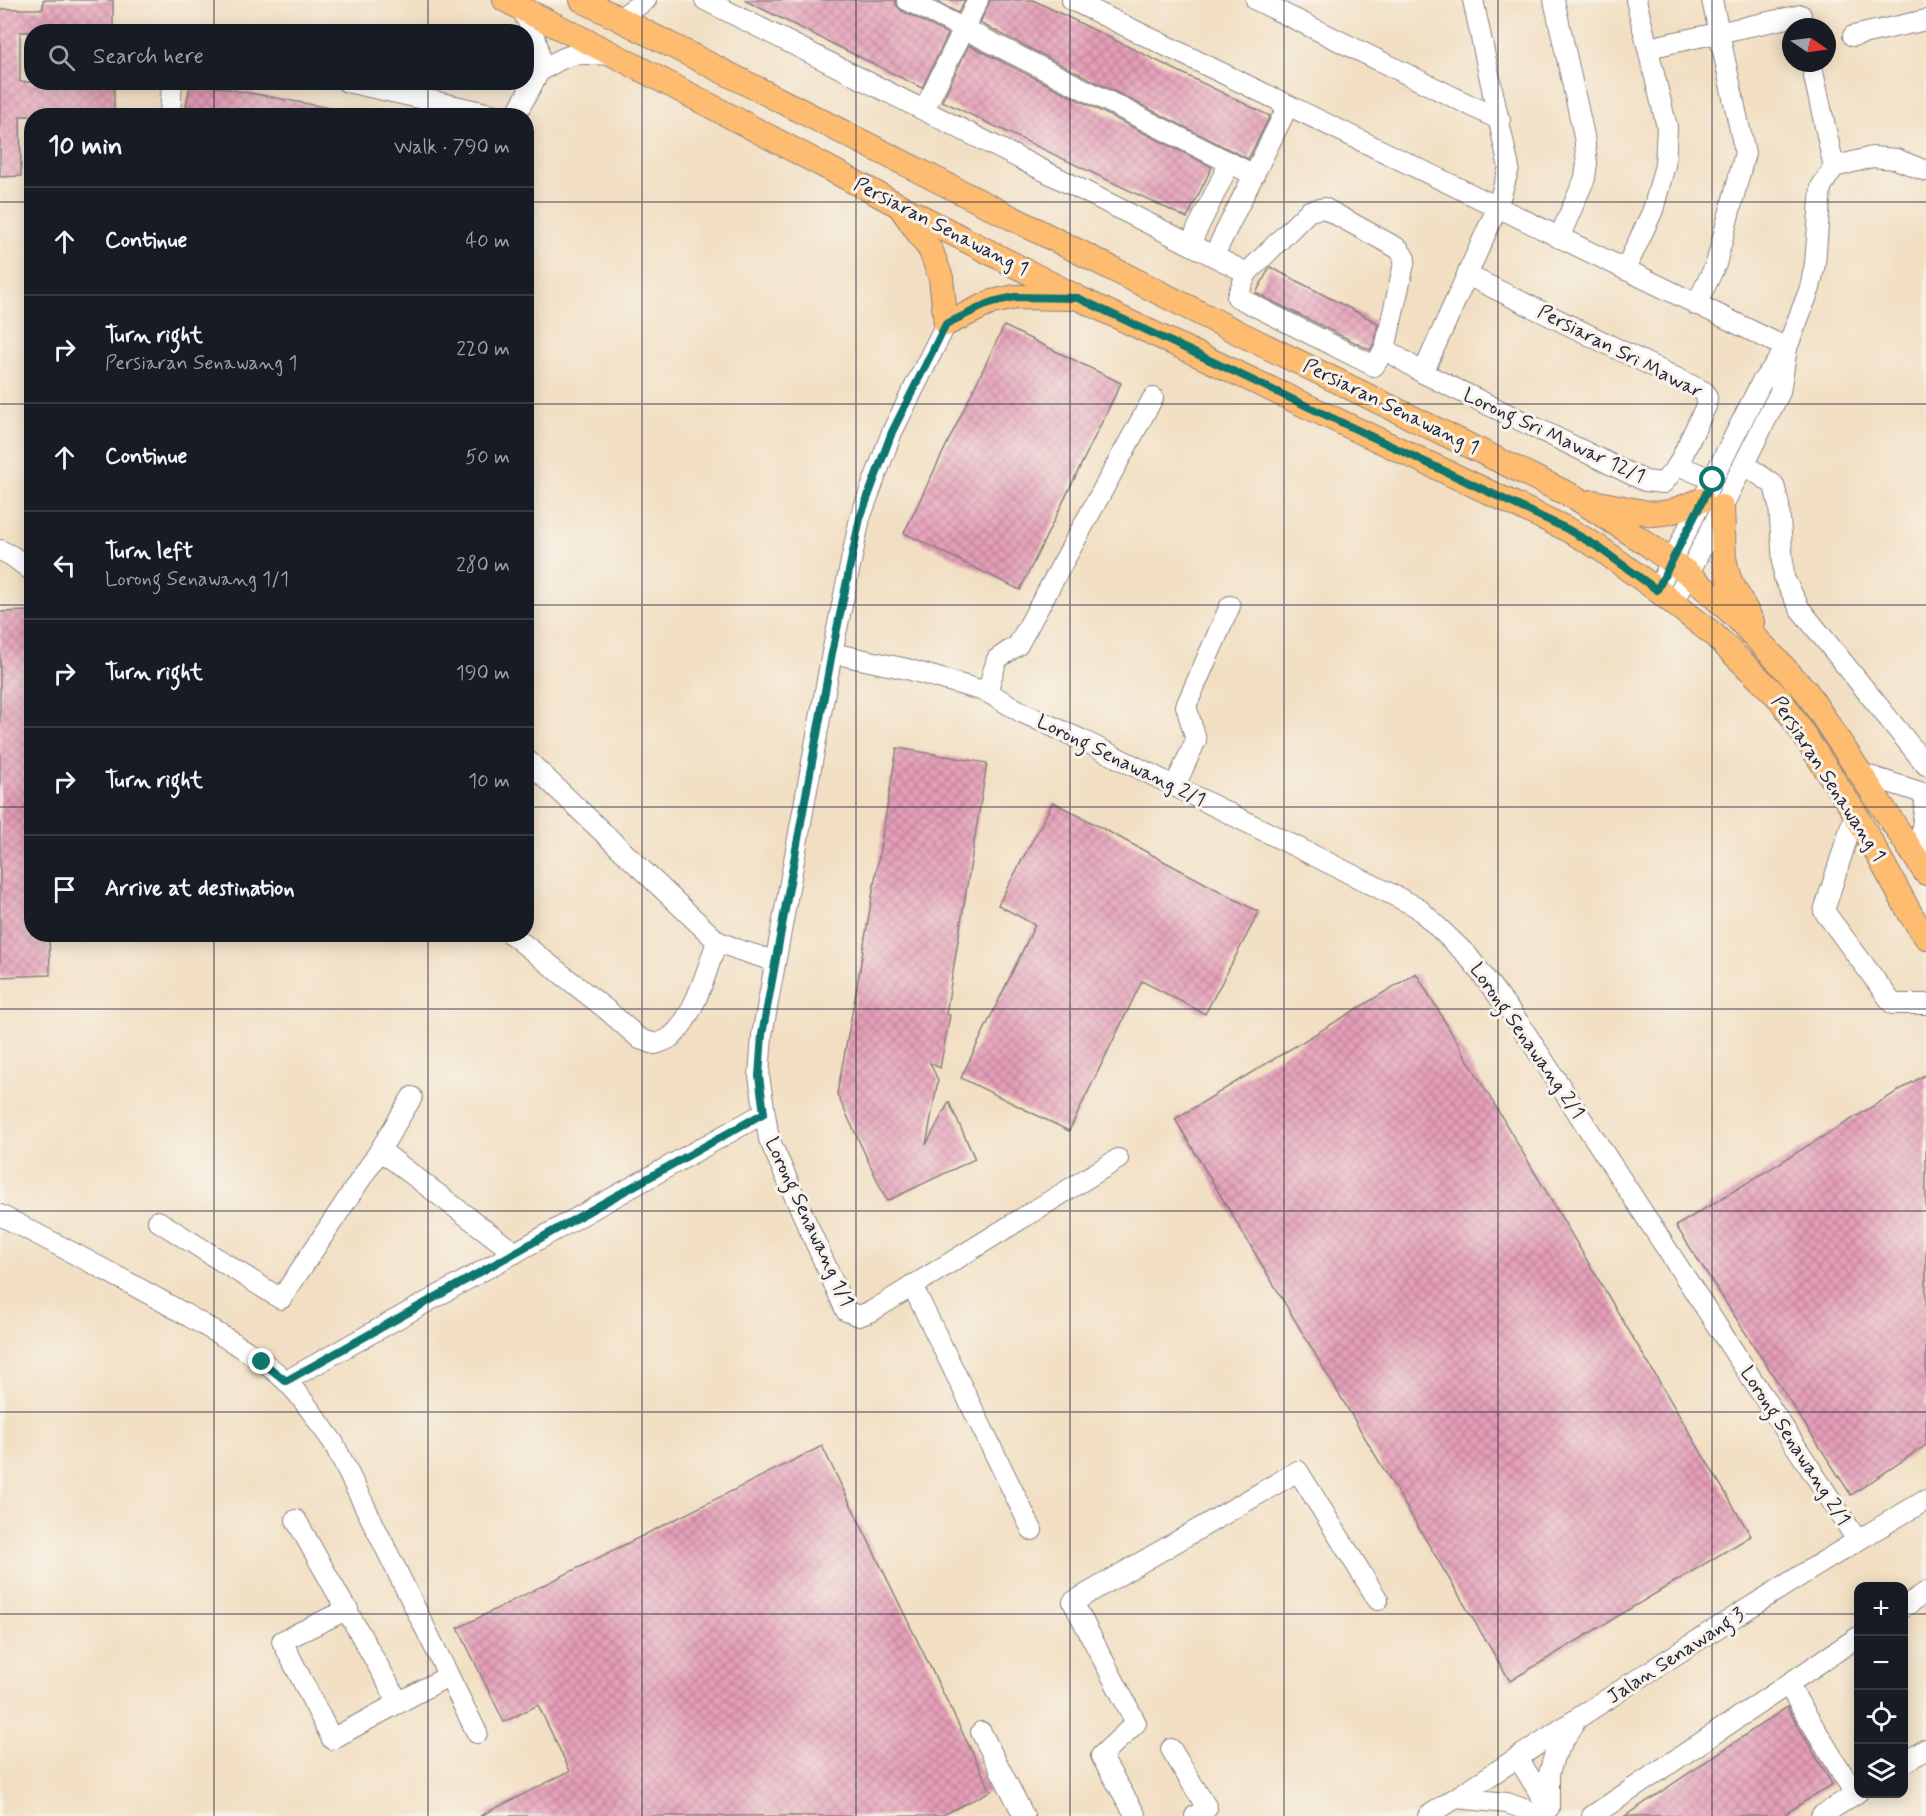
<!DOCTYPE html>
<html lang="en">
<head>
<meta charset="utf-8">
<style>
  body { margin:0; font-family:Mynerve,sans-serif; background:#20242c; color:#f1f3f6 }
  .controls { position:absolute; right:18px; bottom:18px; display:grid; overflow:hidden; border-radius:12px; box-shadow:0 3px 15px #0003 }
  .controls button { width:54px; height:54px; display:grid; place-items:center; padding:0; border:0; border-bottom:2px solid #363941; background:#171b24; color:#f1f3f6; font:30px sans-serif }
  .compass { position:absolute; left:1782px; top:18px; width:54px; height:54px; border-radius:50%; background:#171b24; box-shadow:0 3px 15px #0003; rotate:103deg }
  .stop { position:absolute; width:18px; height:18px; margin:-14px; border:4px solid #0f766e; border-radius:50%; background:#fff }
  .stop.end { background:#0f766e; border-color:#fff; box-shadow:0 2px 6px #0008 }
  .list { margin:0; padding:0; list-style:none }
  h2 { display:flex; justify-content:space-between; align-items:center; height:78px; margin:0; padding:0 24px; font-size:26px }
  h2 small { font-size:20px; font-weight:400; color:#9ea1a6 }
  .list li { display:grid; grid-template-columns:39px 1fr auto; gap:18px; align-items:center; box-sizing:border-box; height:108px; padding:0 24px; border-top:2px solid #363941 }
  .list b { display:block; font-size:22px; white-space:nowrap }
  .list p { margin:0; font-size:20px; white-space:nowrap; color:#9ea1a6 }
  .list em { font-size:20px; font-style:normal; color:#9ea1a6 }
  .icon { flex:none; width:33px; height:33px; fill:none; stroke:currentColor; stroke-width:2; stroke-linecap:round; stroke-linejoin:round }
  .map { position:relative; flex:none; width:1926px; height:1816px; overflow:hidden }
  .search { position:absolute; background:#171b24; box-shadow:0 3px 15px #0003; left:24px; top:24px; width:510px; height:66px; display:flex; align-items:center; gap:15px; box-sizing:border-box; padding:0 21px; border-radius:24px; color:#9ea1a6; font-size:22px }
  .panel { position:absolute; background:#171b24; box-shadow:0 3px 15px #0003; left:24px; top:108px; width:510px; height:834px; border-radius:24px }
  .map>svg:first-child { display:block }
</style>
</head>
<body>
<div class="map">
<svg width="1926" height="1816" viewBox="0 0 1926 1816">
  <defs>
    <pattern id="building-cross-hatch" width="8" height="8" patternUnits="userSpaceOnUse" patternTransform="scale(1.5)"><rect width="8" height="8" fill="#e69fb8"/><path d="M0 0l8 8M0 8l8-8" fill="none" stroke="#ba8197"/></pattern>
  </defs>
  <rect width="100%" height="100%" fill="#f7f3e8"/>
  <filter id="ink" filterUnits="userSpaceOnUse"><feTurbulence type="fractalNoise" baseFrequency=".0167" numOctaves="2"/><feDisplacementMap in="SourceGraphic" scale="12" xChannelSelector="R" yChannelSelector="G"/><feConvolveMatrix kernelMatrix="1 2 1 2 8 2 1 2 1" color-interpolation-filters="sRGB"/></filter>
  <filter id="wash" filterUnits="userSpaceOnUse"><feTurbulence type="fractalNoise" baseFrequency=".008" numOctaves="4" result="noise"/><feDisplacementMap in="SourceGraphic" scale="24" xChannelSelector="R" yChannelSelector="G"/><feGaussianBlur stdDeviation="1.35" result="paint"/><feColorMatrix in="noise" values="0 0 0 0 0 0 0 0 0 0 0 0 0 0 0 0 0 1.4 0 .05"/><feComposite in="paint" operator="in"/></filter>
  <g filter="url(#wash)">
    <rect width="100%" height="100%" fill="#f2dfc3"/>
    <g id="blocks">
      <g fill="url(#building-cross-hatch)">
        <polygon points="43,0 113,0 113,32 20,32 20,82 114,82 114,116 20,116 21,176 0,177 0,9 43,9"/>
        <polygon points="744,0 895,0 897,6 902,11 948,34 922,88"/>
        <polygon points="934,0 965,0 958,13"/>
        <polygon points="990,0 1033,0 1270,116 1248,159 980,23"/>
        <polygon points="969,45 1212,167 1187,218 942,101"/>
        <polygon points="191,82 330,108 329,116 184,116"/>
        <polygon points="1270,267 1378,323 1374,344 1370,350 1256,293"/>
        <polygon points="1004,326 1121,383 1020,590 904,533"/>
        <polygon points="32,611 32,934 49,934 50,975 0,977 0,612"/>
        <polygon points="897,748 987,763 946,1014 950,1015 940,1068 930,1063 938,1080 926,1145 949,1102 975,1159 887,1201 837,1094 855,998"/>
        <polygon points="1053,802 1259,912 1205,1014 1142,981 1069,1131 961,1078 1035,925 998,905"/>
        <polygon points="1416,973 1751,1536 1510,1681 1175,1119"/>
        <polygon points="1926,1074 1926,1445 1851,1495 1676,1226"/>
        <polygon points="822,1446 991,1791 941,1816 480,1816 570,1771 538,1705 504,1722 458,1628"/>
        <polygon points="1787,1707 1832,1784 1782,1816 1625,1816"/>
      </g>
    </g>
  </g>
  <g filter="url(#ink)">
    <use href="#blocks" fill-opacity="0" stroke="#8a807f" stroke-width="1.5"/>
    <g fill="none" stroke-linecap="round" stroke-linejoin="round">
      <defs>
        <g id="minor">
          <polyline points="705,0 1247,273 1237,297 1374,366 1385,349 1423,373 1645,481 1663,483 1678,465 1713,480"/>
          <polyline points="907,0 1254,175"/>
          <polyline points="1072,0 1787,348"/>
          <polyline points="1256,0 1500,120"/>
          <polyline points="1554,0 1584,136 1587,163 1585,178 1559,238"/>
          <polyline points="620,18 646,0"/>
          <polyline points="1853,36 1926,20"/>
          <polyline points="1648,48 1801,15"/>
          <polyline points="1811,63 1834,167"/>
          <path d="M539,72C568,53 575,52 609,55"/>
          <polyline points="347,82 500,116"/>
          <polyline points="924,110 978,0"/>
          <polyline points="170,116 172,82"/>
          <path d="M515,116L539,72C541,44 534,31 520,8"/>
          <polyline points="1190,244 1230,162"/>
          <polyline points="1214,255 1288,106"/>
          <polyline points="1625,270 1653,210 1665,165 1667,127 1636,0"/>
          <polyline points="1247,273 1309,211 1324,208 1399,249 1405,259 1385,349"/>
          <polyline points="1467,275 1705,392 1707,398 1706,406 1678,465"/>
          <polyline points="1696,305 1716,264 1745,153 1712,0"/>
          <polyline points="946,324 892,432 860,518 832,653 762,1035 759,1076 769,1139 846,1311 859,1316 872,1311 1118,1159"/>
          <polyline points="1423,373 1497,208 1509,168 1473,0"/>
          <polyline points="1744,464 1774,485 1779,505 1784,578 1800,609 1926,765"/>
          <polyline points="0,550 12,556 32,571"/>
          <polyline points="1657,590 1761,383 1785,351"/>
          <polyline points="1674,603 1780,392 1787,348 1810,288 1815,264 1821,187 1834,167 1872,157 1896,159 1926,171"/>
          <polyline points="832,653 907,669 987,692 1023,713 1080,739 1417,907 1468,956 1519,1023 1857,1540"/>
          <polyline points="987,692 997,659 1018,645 1153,398"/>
          <polyline points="526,759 717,941 739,950 774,961"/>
          <polyline points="1860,773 1926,794"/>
          <polyline points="1175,786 1196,740 1186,706 1230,606"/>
          <polyline points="1855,813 1824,911 1893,1004 1926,1004"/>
          <polyline points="1918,861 1926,795"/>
          <path d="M511,934L607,1010L640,1039L655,1044C659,1043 664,1041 668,1039C692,1024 708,967 717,941"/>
          <polyline points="380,1150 412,1097"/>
          <path d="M0,1215C64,1248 128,1281 190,1317C222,1336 258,1355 285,1380C304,1398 318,1422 333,1442L477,1733"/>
          <polyline points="158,1221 281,1299 380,1150 515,1253"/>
          <polyline points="912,1285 1032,1530"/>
          <polyline points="286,1381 764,1113"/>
          <polyline points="296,1520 399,1703"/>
          <polyline points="1904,1607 1926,1592"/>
          <polyline points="348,1609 282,1641 332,1739 448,1676"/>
          <polyline points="1788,1685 1855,1794"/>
          <polyline points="981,1732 1024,1816"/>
          <polyline points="1171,1749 1207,1808 1195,1816"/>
          <polyline points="1518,1758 1548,1807"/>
          <polyline points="1904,1763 1926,1749"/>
          <polyline points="1456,1798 1507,1803 1543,1816"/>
          <polyline points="1549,1808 1549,1774 1554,1756 1573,1726"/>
          <polyline points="1136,1816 1101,1756 1136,1723 1073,1602 1298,1471 1378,1600"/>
          <path d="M1428,1816C1593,1709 1756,1599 1926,1500"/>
          <polyline points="1592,1816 1858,1637"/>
          <polyline points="1821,1816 1858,1792"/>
        </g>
        <g id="major">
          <polyline points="505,0 616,56 900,206 1078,298 1567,529 1598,547 1657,590 1713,634 1781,700 1855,813 1911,915 1926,937"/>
          <polyline points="582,0 1243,335 1576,498 1640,539 1689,574 1738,619 1806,691 1926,873"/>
          <polyline points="901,208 931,251 941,278 946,324 992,302 1015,297 1069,298"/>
          <polyline points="1593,502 1653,514 1670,512 1702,500"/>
          <polyline points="1722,507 1724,558 1729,579 1752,622"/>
        </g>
      </defs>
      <use href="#minor" stroke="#8a807f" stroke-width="22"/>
      <use href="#major" stroke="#8a807f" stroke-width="26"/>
      <use href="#minor" stroke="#fff" stroke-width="20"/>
      <use href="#major" stroke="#fdbc70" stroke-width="24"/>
    </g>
  </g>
  <g fill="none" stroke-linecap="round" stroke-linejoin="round" filter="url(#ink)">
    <polyline stroke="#0f766e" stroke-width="8" points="262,1362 286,1381 764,1113 759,1076 762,1035 832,653 860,518 892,432 946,324 992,302 1015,297 1078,298 1567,529 1598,547 1657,590 1713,480"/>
  </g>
  <path fill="none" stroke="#22223b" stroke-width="1.5" stroke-opacity="0.55" d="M214,0V32M428,0V32M642,0V1816M856,0V1816M1070,0V1816M1284,0V1816M1498,0V1816M1712,0V1816M214,82V116M428,82V116M0,202H32M526,202H1926M0,404H32M526,404H1926M0,605H32M526,605H1926M0,807H32M526,807H1926M214,934V1816M428,934V1816M0,1009H1926M0,1211H1926M0,1412H1926M0,1614H1858M1904,1614H1926"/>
  <g text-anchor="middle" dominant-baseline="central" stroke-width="6" stroke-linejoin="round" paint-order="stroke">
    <g font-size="20" fill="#22223b" stroke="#f7f3e8">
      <text transform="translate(941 227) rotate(27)">Persiaran Senawang 1</text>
      <text transform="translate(1620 352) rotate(27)">Persiaran Sri Mawar</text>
      <text transform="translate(1391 407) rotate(26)">Persiaran Senawang 1</text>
      <text transform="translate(1554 436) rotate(25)">Lorong Sri Mawar 12/1</text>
      <text transform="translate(1121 761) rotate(26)">Lorong Senawang 2/1</text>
      <text transform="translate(1828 779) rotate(57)">Persiaran Senawang 1</text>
      <text transform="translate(1527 1041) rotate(55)">Lorong Senawang 2/1</text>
      <text transform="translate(809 1222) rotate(65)">Lorong Senawang 1/1</text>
      <text transform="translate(1795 1446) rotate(57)">Lorong Senawang 2/1</text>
      <text transform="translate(1676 1656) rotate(-33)">Jalan Senawang 3</text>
    </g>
  </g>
</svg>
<div class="controls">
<button>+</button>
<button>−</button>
<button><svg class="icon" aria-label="locate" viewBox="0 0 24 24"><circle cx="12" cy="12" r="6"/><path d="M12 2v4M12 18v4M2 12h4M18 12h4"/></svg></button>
<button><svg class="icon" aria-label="layers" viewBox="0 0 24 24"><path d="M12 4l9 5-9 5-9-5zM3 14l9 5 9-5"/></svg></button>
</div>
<svg class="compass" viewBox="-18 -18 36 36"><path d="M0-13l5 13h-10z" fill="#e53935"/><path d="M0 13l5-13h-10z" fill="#9ea1a6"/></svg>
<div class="stop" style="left:1713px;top:480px"></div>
<div class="stop end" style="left:262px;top:1362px"></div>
<div class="search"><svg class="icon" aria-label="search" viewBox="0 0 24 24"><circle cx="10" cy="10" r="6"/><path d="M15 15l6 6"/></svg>Search here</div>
<section class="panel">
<h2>10 min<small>Walk · 790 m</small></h2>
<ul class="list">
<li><svg class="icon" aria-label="ahead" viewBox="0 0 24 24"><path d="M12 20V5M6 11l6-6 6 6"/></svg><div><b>Continue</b></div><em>40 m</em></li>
<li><svg class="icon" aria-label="right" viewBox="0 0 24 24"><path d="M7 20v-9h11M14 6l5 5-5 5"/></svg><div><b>Turn right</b><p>Persiaran Senawang 1</p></div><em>220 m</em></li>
<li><svg class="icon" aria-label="ahead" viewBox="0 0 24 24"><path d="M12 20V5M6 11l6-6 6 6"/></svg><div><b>Continue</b></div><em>50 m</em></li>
<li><svg class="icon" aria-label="left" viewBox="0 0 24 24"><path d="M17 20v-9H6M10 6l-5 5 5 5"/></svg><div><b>Turn left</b><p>Lorong Senawang 1/1</p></div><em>280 m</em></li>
<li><svg class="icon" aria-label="right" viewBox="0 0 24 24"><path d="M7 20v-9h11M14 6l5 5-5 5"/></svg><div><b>Turn right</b></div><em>190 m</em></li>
<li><svg class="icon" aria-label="right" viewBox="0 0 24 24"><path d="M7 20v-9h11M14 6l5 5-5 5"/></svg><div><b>Turn right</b></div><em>10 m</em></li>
<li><svg class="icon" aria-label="arrive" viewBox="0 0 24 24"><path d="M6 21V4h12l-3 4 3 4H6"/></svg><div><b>Arrive at destination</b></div></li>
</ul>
</section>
</div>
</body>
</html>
